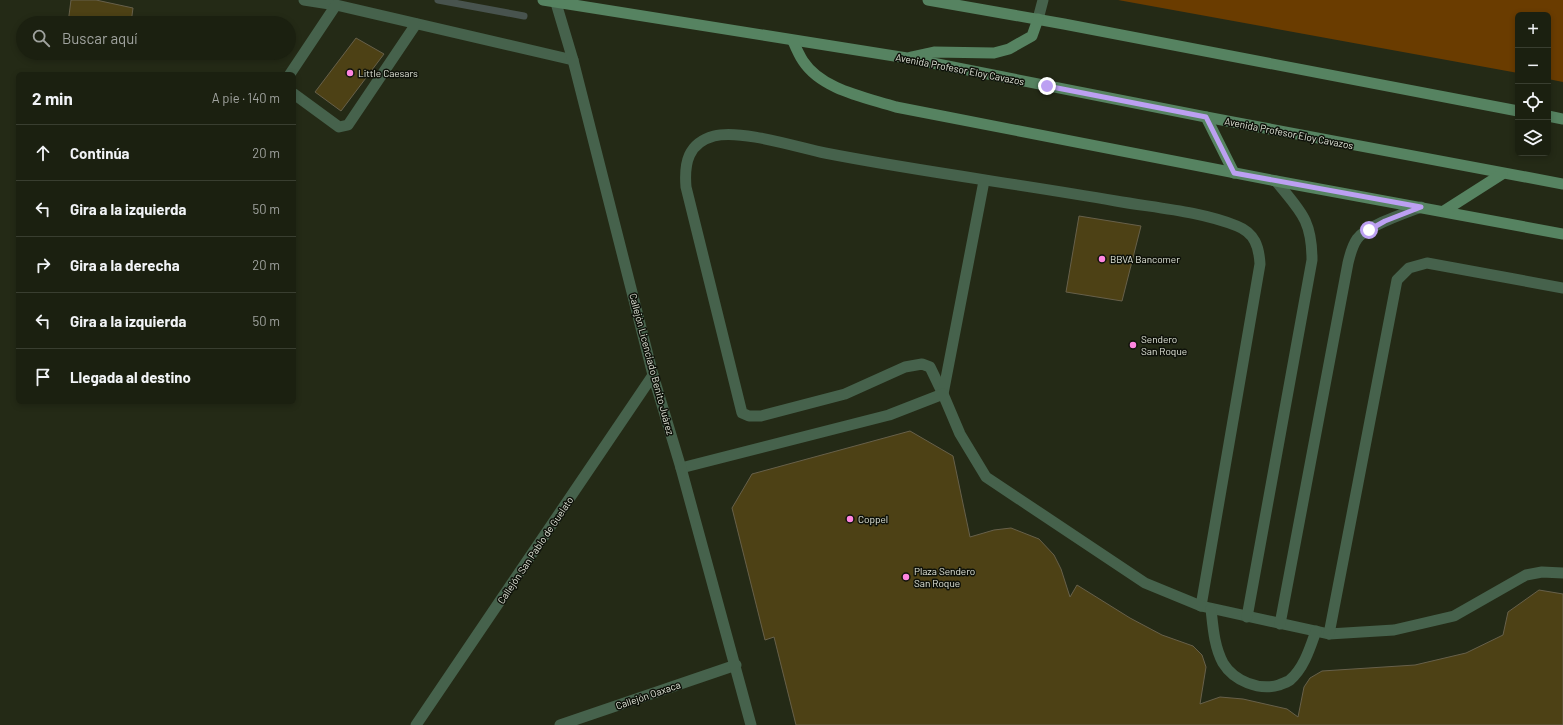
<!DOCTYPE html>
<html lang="es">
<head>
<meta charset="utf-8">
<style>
  body { margin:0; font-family:Barlow,sans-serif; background:#282d1e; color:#f1f3f6 }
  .controls { position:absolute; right:12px; top:12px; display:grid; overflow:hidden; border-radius:6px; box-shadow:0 2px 6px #0003 }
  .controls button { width:36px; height:36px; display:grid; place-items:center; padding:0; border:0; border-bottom:1px solid #393e30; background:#1b2010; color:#f1f3f6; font:20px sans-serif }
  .stop { position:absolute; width:12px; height:12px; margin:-9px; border:3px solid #bca0f2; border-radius:50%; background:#fff }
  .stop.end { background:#bca0f2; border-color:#fff; box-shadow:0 1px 4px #0008 }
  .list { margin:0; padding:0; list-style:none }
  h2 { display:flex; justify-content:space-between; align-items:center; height:52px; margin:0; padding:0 16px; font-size:17px }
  h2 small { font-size:13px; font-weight:400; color:#a0a39f }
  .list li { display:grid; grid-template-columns:26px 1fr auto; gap:12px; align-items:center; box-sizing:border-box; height:56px; padding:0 16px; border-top:1px solid #393e30 }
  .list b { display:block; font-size:15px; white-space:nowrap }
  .list em { font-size:13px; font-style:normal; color:#a0a39f }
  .icon { flex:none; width:22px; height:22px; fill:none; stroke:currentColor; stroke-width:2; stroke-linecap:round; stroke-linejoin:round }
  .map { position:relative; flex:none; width:1563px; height:725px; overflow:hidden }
  .search { position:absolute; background:#1b2010; box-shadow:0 2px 6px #0003; left:16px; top:16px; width:280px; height:44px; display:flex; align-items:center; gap:10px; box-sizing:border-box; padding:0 14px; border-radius:22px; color:#a0a39f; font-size:15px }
  .panel { position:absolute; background:#1b2010; box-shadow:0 2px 6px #0003; left:16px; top:72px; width:280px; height:332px; border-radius:6px }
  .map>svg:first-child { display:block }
</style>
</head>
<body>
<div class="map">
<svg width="1563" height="725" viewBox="0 0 1563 725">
  <rect width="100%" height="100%" fill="#242a16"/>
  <polygon fill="#6a3c00" points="1118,0 1563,0 1563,82 1548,79 1548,15 1518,15 1518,73"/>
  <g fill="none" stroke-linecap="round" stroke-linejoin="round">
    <polyline stroke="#48534e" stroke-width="7" points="438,0 524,16"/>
  </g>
  <g fill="#4d4115" stroke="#67604a">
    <polygon points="71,0 96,0 133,8 131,23 68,23"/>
    <polygon points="356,38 384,54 341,111 315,92"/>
    <polygon points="1079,216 1141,226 1122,301 1066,292"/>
    <polygon points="910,431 953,456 970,537 994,530 1011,528 1039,539 1054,555 1061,569 1070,597 1077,585 1130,618 1162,635 1193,646 1202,655 1206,667 1200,704 1220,697 1243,699 1287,709 1298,717 1304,687 1310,678 1322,671 1415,665 1466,653 1503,635 1508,612 1539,590 1563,594 1563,725 796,725 774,637 765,640 732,508 752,474"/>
  </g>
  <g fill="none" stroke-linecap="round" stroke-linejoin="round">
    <g stroke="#46624c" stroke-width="11">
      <polyline points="304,0 336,5 573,60"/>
      <polyline points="290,74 336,5"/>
      <polyline points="294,94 339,127 348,125 416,24"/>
      <path d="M943,394L930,367L922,364L905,367L845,394L761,416H749L742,413L686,187C684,163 688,143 714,136C740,129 797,147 825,153C922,172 1020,184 1116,201C1156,208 1199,211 1237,226C1255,233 1259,247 1260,264L1201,606"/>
      <polyline points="943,394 984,181"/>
      <polyline points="681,468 889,415 943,394 960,434 986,477 1145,583 1201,606 1329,634 1394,630 1454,616 1526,575 1542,572 1563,573"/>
      <path d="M1211,609C1213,627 1214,646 1223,663C1234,681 1259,691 1279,685C1283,683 1288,682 1290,680C1304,668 1310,648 1316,631"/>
      <path d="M1247,617L1312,260C1312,219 1300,211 1276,181"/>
      <path d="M1280,624L1348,263C1350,255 1352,246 1357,239C1366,226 1405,213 1421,207"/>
      <polyline points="1329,634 1397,280 1409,268 1427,263 1563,288"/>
    </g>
    <g stroke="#46624c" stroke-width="11">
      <polyline points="1038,19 1043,0"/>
      <polyline points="416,725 653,375"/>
      <polyline points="560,725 736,665"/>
    </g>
    <polyline stroke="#46624c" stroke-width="11" points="556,3 573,60 653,375 681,468 751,725"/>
    <g stroke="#568361" stroke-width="11">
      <polyline points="543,0 907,58 1206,117 1563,184"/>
      <polyline points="928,0 1064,24 1518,111"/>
      <path d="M793,41C796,48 799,55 803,61C822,90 865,97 896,107L1276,181L1563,234"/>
      <polyline points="911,57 934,52 994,53 1009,49 1032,36 1038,19"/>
      <polyline points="1548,116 1563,119"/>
      <polyline points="1206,117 1234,173"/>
      <polyline points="1444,211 1502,174"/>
    </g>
  </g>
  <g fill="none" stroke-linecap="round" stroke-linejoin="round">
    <polyline stroke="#bca0f2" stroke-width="5" points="1047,86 1206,117 1234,173 1421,207 1385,221 1369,230"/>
  </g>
  <g fill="#fe85e0" stroke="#0e1109" stroke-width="1.5">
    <circle cx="350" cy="73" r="4"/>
    <circle cx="1102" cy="259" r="4"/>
    <circle cx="1133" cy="345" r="4"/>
    <circle cx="850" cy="519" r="4"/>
    <circle cx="906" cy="577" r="4"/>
  </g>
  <g text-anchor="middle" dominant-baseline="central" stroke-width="3" stroke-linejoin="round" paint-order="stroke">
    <g font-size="10" fill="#e1e5d9" stroke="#0e1109">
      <text transform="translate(960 69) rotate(11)">Avenida Profesor Eloy Cavazos</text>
      <text transform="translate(1289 133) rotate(11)">Avenida Profesor Eloy Cavazos</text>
      <text transform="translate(652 364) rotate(75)">Callejón Licenciado Benito Juárez</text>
      <text transform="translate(535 550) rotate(-56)">Callejón San Pablo de Guelato</text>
      <text transform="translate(648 695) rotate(-19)">Callejón Oaxaca</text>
    </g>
    <g font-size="10" fill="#e1e5d9" stroke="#0e1109" text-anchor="start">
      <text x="358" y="73">Little Caesars</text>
      <text x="1110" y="259">BBVA Bancomer</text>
      <text x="1141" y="339">Sendero<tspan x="1141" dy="12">San Roque</tspan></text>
      <text x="858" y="519">Coppel</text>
      <text x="914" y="571">Plaza Sendero<tspan x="914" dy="12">San Roque</tspan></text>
    </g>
  </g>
</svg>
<div class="controls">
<button>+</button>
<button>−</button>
<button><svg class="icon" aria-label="locate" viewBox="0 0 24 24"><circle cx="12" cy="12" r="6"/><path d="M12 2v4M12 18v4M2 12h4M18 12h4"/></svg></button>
<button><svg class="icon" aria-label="layers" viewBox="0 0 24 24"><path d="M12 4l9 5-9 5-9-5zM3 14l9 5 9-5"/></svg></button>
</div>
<div class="stop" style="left:1369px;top:230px"></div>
<div class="stop end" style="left:1047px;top:86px"></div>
<div class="search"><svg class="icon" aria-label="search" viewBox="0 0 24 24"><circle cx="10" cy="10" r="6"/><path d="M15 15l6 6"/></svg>Buscar aquí</div>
<section class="panel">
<h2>2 min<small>A pie · 140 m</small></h2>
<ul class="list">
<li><svg class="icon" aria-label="ahead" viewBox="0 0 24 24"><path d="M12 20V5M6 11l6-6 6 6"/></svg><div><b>Continúa</b></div><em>20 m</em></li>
<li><svg class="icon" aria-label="left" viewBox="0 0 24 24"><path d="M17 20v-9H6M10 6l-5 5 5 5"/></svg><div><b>Gira a la izquierda</b></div><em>50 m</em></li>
<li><svg class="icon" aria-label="right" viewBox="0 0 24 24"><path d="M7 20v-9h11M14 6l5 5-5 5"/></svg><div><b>Gira a la derecha</b></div><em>20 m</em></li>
<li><svg class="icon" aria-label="left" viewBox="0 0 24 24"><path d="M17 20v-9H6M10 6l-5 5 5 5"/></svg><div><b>Gira a la izquierda</b></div><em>50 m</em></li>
<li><svg class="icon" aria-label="arrive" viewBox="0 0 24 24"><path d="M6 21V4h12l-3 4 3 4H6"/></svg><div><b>Llegada al destino</b></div></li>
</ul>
</section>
</div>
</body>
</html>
